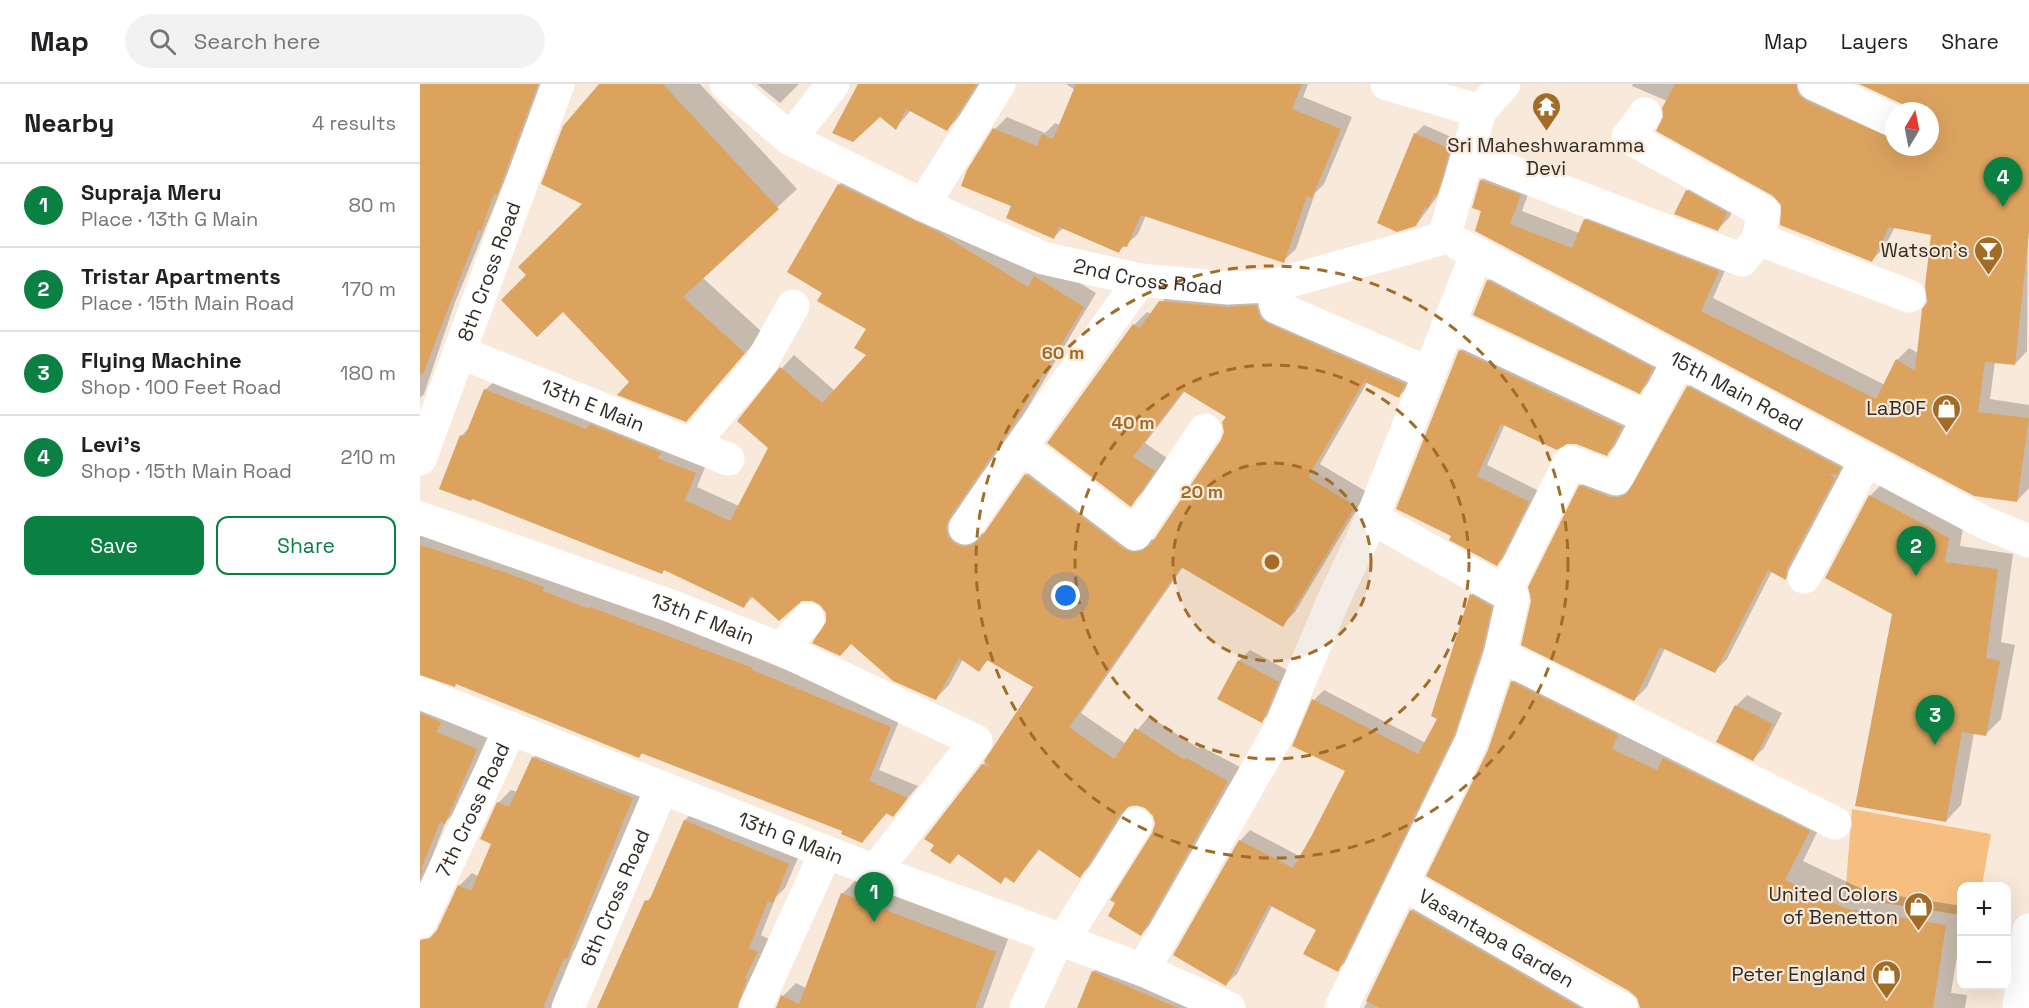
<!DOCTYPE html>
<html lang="en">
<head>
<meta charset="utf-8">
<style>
  body { margin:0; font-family:"Space Grotesk",sans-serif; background:#f2f2f2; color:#202124 }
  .controls { position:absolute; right:18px; bottom:18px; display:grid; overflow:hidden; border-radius:12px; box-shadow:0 6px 24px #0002 }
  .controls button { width:54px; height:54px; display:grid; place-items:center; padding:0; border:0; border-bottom:2px solid #e0e0e0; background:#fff; color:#202124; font:30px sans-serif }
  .compass { position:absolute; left:1465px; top:18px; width:54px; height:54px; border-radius:50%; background:#fff; box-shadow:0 6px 24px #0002; rotate:10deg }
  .you { position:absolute; left:646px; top:512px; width:21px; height:21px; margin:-15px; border:4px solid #fff; border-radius:50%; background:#1a73e8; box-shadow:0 0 0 9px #1a73e833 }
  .badge { display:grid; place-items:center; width:39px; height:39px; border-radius:50%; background:#0b8043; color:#fff; font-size:20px; font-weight:700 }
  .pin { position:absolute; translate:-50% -50px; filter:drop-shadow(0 2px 3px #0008) }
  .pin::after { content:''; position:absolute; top:32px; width:21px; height:18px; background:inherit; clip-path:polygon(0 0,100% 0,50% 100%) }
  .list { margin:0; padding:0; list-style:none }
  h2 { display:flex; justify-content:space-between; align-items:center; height:78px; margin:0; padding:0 24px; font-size:26px }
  h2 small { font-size:20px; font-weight:400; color:#757577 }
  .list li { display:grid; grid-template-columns:39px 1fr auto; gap:18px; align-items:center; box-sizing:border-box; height:84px; padding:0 24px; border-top:2px solid #e0e0e0 }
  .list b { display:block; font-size:22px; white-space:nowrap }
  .list p { margin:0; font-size:20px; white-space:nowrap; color:#757577 }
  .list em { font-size:20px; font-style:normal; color:#757577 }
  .actions { display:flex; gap:12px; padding:18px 24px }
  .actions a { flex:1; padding:14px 0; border:2px solid #0b8043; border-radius:12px; text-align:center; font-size:21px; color:#0b8043 }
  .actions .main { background:#0b8043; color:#fff }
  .icon { flex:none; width:33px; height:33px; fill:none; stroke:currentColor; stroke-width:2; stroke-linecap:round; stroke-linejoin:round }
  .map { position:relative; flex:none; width:1609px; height:924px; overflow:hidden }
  header { display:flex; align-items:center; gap:36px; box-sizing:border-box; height:84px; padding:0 30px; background:#fff; border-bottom:2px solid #e0e0e0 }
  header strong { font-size:28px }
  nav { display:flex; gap:33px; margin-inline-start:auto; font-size:21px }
  .search { width:420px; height:54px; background:#f2f2f2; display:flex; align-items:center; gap:15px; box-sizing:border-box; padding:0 21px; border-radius:33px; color:#757577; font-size:22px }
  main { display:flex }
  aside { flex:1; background:#fff }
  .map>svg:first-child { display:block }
</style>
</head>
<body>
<header>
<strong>Map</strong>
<div class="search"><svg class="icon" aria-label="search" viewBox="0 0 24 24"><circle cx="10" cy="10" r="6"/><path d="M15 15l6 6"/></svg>Search here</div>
<nav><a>Map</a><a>Layers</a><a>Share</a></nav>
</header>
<main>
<aside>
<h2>Nearby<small>4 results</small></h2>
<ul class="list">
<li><span class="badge">1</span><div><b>Supraja Meru</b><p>Place · 13th G Main</p></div><em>80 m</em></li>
<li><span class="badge">2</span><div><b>Tristar Apartments</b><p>Place · 15th Main Road</p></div><em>170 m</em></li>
<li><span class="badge">3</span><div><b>Flying Machine</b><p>Shop · 100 Feet Road</p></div><em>180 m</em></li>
<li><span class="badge">4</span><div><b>Levi's</b><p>Shop · 15th Main Road</p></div><em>210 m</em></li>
</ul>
<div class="actions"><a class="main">Save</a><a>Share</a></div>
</aside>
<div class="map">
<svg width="1609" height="924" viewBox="0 0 1609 924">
  <rect width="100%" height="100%" fill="#f8e9da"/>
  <polygon fill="#f6bf80" points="1432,725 1571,750 1562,802 1542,802 1541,831 1425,813"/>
  <g fill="#0003">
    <polygon points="0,0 124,0 34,221 4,310 0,314"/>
    <polygon points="181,0 280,0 377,105 282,193 343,249 266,336 211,298 108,191 165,120"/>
    <polygon points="337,0 379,0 360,19"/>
    <polygon points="440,0 560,0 539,33 527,45 491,26 476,44"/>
    <polygon points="646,0 888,0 883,13 932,33 904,100 895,109 876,165 863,177 726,131 718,150 699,167 644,143 634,153 593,121 575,45 587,33 625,49 635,39 640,41 655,6"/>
    <polygon points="1213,0 1393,0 1474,40 1474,63 1510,63 1510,27 1491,27 1483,19 1442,0 1609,0 1607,267 1595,280 1575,277 1570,315 1609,321 1609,404 1597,417 1054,123 1061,96 1074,84 1112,99 1102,127 1159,149 1165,136 1177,124 1310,175 1293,214 1465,301 1477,276 1489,264 1498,269 1508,218 1512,150 1475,143 1464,164 1452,176 1363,120 1354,110 1245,33 1247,17 1212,2"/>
    <polygon points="1004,41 1038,56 1017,113 996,141 995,50"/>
    <polygon points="432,88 629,180 676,209 604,330 542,419 539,429 557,450 566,449 606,391 619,378 726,456 736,455 802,357 808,333 765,307 725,359 747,374 723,408 710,421 629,359 714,241 727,228 731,230 754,204 849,209 992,299 979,312 948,297 900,380 947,408 875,528 862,541 763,483 661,629 706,660 729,632 778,664 780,662 820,683 734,837 721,850 736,740 734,731 726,723 709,721 672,780 659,793 620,765 594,797 586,792 581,798 539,770 530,778 563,681 615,603 569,575 559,586 543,575 529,601 515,615 408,539 407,528 401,520 393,515 334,512 324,522 42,351 51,342 65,306 79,293 288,376 277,403 319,422 349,364 319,336 362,284 374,271 415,307 448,271 448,244 404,208 419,101"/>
    <polygon points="1278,96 1317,118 1309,134 1298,145 1267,107"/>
    <polygon points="1077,187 1242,274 1229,298 1220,308 1068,197"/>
    <polygon points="1051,256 1212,332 1198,359 1187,370 1156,359 1085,340 1067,381 1119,407 1087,470 1077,481 1031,455 1040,267"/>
    <polygon points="1281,290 1433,370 1378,481 1366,494 1352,487 1307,575 1294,588 1245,564 1227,603 1214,616 1160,402 1174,389 1213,401 1268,303"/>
    <polygon points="1466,396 1544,438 1540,462 1593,470 1581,558 1595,561 1581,635 1565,651 1554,649 1541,721 1526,737 1473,529 1450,412"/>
    <polygon points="0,447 182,512 481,632 459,686 498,702 473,731 468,728 442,757 424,746 223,669 219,673 37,599 0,589"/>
    <polygon points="1062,501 1081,512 1044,639 928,876 917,886 898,845 852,822 817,890 806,900 820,757 830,746 881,773 927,686 894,616 904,606 1006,659 1019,635 1051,511"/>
    <polygon points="830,566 869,587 852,627 842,637 819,577"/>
    <polygon points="1111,580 1407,728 1383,777 1446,807 1542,822 1542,841 1531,909 1547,911 1545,924 1221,924 1218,913 1069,667 1092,598"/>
    <polygon points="1327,611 1362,629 1344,664 1333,675 1316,622"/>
    <polygon points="0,612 27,637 67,654 36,728 26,737 0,804"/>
    <polygon points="126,661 225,701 160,860 154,866 136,910 139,911 133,924 3,924 39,802 52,789 58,792 73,759 78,719 91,706 97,708 113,674"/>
    <polygon points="278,723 381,767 365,804 356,813 341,851 349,855 335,924 177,924 227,817 234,810 265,736"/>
    <polygon points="435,797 588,855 563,924 356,924 363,912 376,899 386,904 422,810"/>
    <polygon points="1010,808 1212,922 1219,924 944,924 991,827"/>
    <polygon points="684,877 794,924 658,924 673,888"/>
  </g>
  <g fill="#dca35f">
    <polygon points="0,0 118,0 77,111 74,110 61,147 59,145 3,290 0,289"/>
    <polygon points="179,0 243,0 359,125 263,213 325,269 266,338 197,311 209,298 143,228 117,253 81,216 106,191 98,183 162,120 121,100 143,42"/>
    <polygon points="438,0 557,0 527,47 486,25 476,46 460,33 433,58 412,49"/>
    <polygon points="656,0 882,0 872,25 921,45 892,114 887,112 864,179 721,131 707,163 702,162 699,169 639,143 634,155 586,134 591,122 541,102 547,86 573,44 617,62 622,50 633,55"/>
    <polygon points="1255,0 1376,0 1378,10 1386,17 1474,55 1474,63 1510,63 1510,27 1490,27 1482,20 1439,0 1609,0 1609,148 1595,281 1565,278 1558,328 1609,334 1597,418 1554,412 1055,147 1061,127 1052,124 1060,96 1101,111 1090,140 1152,164 1164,135 1299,187 1281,227 1456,315 1476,275 1495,287 1502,225 1507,218 1505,202 1511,151 1469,143 1452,178 1360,141 1361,121 1353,112 1236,47 1243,33 1242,24"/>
    <polygon points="994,49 1030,65 1017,111 1014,111 1008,124 1005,123 996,142 977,148 957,139"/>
    <polygon points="418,100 520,149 608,203 614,192 664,223 591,344 529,434 526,443 528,453 534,459 543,463 552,461 560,455 605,390 704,465 712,468 722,467 731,460 801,356 804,348 802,338 806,333 763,307 713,373 735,387 711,423 627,359 713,240 720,244 739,217 806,223 836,221 841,235 849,240 985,300 979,314 945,298 948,291 888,393 935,422 863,543 761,483 649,643 694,675 715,644 765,676 766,674 808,697 721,852 688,832 695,819 690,816 732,749 735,740 733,732 725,724 716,721 708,723 700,730 660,794 618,765 594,799 585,793 581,800 538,770 530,780 510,767 514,761 504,755 562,680 572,684 564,677 613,603 567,576 559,588 539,574 516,616 473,597 431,560 420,572 392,559 406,538 406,529 400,521 392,517 382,517 359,537 330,511 324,524 244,486 242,490 52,415 51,417 19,405 40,351 45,352 64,305 166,345 170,340 242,369 237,374 276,389 265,416 310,437 348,364 317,337 360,283 402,319 446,271 434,264 446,245 397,217 402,209 367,188"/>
    <polygon points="1266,106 1307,129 1298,147 1254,130"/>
    <polygon points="1067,196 1233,284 1220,310 1053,231"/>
    <polygon points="1039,266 1202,343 1187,372 1156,360 1147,360 1137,366 1081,340 1057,392 1109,418 1077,482 1029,456 1031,452 976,425"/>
    <polygon points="1267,302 1421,384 1417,391 1409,390 1415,394 1367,484 1366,496 1348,486 1295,589 1240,563 1214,617 1101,561 1111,517 1108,503 1159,401 1190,413 1199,413 1207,410"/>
    <polygon points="1449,411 1529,454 1525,478 1578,485 1566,574 1580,577 1566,652 1542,648 1526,738 1435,722 1472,530 1405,494"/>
    <polygon points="0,461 87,489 124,503 123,507 169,525 170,523 333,584 332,586 471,643 449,697 488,714 473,733 466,729 442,759 421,750 422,747 221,669 219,674 36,600 35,603 0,591"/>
    <polygon points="1050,510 1072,523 1062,566 1034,651 918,888 883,870 896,846 849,821 806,902 753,871 819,756 873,784 892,751 925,687 872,662 892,615 998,670 1017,635 1011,632"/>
    <polygon points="818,576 859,598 842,639 797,615"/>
    <polygon points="1091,597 1198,651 1192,665 1237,686 1243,674 1390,747 1365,796 1427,825 1526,841 1513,924 1220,924 1217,914 1209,907 1006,792 1068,666"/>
    <polygon points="1315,621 1353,640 1333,677 1296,658"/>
    <polygon points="0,629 21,638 17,648 57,665 25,740 20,738 1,785 3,786 0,794"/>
    <polygon points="112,673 213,714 147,875 144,874 123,924 0,924 0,856 10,854 17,846 38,801 51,807 71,760 60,755 77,718 89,723"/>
    <polygon points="264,736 369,780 353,819 348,817 329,864 338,868 325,894 327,895 317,924 177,924 225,816 229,817"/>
    <polygon points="421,809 576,868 555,924 356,924 361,911 379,920"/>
    <polygon points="990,826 1160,924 960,924 946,917"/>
    <polygon points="672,887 758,924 657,924"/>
  </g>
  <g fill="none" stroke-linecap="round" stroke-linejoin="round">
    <g stroke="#fff" stroke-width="33">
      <path id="s1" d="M306,0L370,55L503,121L623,174L720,196L808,204L851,202L1024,154L1060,27L1084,0"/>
      <polyline points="967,0 1060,27"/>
      <polyline points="1394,0 1474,37"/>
      <polyline points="1225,30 1208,53 1344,128 1338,155"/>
      <polyline points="370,55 413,0"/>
      <polyline points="1048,71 1322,176 1338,155 1489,212"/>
      <polyline points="503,121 579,0"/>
      <path id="s2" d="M1039,160L1565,439L1609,457"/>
      <polyline points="720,196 601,363 715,450 785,346"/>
      <polyline points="851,202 856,223 1008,289"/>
      <polyline points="1028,240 1228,334"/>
      <path id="s3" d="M39,268L308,375"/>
      <polyline points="272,360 341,279 373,222"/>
      <path id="s4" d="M0,375L138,0"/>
      <path id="s5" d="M0,434L251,522L361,565L556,657L455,787"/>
      <polyline points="545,444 601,363"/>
      <polyline points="1384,493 1446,376"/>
      <polyline points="1085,508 1150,378 1196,395 1259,276"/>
      <polyline points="361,565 388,535"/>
      <polyline points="1080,571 1415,739"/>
      <path id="s6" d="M0,609L455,787L723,886L809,924"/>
      <path id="s7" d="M983,800L1173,910L1201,924"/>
      <path id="s8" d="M0,838L91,644"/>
      <polyline points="643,856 716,740"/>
      <polyline points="723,886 858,649 913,517 952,434 1057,169"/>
      <path id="s9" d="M148,924L242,703"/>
      <polyline points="335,924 406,768"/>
      <polyline points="606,924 638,854"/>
      <polyline points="921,924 1051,658 1080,571 1093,513 952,434"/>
    </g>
    <polyline stroke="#fff" stroke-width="33" points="1599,924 1609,846"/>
  </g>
  <circle cx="852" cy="478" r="99" fill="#a26c26" fill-opacity=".12"/>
  <g fill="none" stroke="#a26c26" stroke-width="3" stroke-dasharray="10 8">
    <circle cx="852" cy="478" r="99"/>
    <circle cx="852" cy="478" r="197"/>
    <circle cx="852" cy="478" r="296"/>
  </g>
  <defs>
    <symbol id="temple-pin" viewBox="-11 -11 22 30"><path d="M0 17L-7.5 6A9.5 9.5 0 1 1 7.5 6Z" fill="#a26c26" stroke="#f8e9da"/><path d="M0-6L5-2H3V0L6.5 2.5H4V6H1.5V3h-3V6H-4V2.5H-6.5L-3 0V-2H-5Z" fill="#fff"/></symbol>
    <symbol id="bar-pin" viewBox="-11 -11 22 30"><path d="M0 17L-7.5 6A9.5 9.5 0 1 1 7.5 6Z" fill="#a26c26" stroke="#f8e9da"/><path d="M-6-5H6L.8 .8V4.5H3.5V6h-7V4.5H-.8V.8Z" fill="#fff"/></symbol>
    <symbol id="shop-pin" viewBox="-11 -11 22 30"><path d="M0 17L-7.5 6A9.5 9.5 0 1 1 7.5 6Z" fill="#a26c26" stroke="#f8e9da"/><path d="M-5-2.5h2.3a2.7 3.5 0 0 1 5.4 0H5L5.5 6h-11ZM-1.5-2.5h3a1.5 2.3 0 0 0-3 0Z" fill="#fff"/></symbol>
  </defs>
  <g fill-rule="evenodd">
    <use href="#temple-pin" x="1110" y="6" width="33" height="45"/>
    <use href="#bar-pin" x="1552" y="150" width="33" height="45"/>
    <use href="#shop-pin" x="1510" y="308" width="33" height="45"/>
    <use href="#shop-pin" x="1482" y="806" width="33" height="45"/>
    <use href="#shop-pin" x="1450" y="874" width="33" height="45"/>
  </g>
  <g text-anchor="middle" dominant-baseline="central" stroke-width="4.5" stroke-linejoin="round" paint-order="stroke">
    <g font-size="20" fill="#312b25" stroke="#f8e9da" text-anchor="end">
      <text x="1126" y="61" text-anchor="middle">Sri Maheshwaramma<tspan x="1126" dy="23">Devi</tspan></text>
      <text x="1548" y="166">Watson's</text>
      <text x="1506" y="324">LaBOF</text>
      <text x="1478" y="810">United Colors<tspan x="1478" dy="23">of Benetton</tspan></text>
      <text x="1446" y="890">Peter England</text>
    </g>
    <g font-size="20" fill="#312b25" stroke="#f8e9da">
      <text stroke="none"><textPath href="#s4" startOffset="200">8th Cross Road</textPath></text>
      <text stroke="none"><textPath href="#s1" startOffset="471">2nd Cross Road</textPath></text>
      <text stroke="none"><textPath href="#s2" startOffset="314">15th Main Road</textPath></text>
      <text stroke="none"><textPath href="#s3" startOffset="144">13th E Main</textPath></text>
      <text stroke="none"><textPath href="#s5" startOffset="300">13th F Main</textPath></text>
      <text stroke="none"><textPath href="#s8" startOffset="124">7th Cross Road</textPath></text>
      <text stroke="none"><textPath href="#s6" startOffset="398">13th G Main</textPath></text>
      <text stroke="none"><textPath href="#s9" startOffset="120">6th Cross Road</textPath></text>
      <text stroke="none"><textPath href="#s7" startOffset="108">Vasantapa Garden</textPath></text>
    </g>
  </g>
  <circle cx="852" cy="478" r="9" fill="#a26c26" stroke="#f8e9da" stroke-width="3"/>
  <g font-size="18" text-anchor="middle" font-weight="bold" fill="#a26c26" stroke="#f8e9da" stroke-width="4.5" stroke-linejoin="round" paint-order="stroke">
    <text x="643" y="275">60 m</text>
    <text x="713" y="345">40 m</text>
    <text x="782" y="414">20 m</text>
  </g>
</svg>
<div class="controls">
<button>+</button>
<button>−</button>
</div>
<svg class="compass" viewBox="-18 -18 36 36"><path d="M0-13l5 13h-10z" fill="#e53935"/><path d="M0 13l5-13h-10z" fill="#757577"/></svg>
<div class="you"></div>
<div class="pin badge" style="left:454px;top:838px">1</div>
<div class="pin badge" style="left:1496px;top:492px">2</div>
<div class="pin badge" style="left:1515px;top:661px">3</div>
<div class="pin badge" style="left:1583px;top:123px">4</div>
</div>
</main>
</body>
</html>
